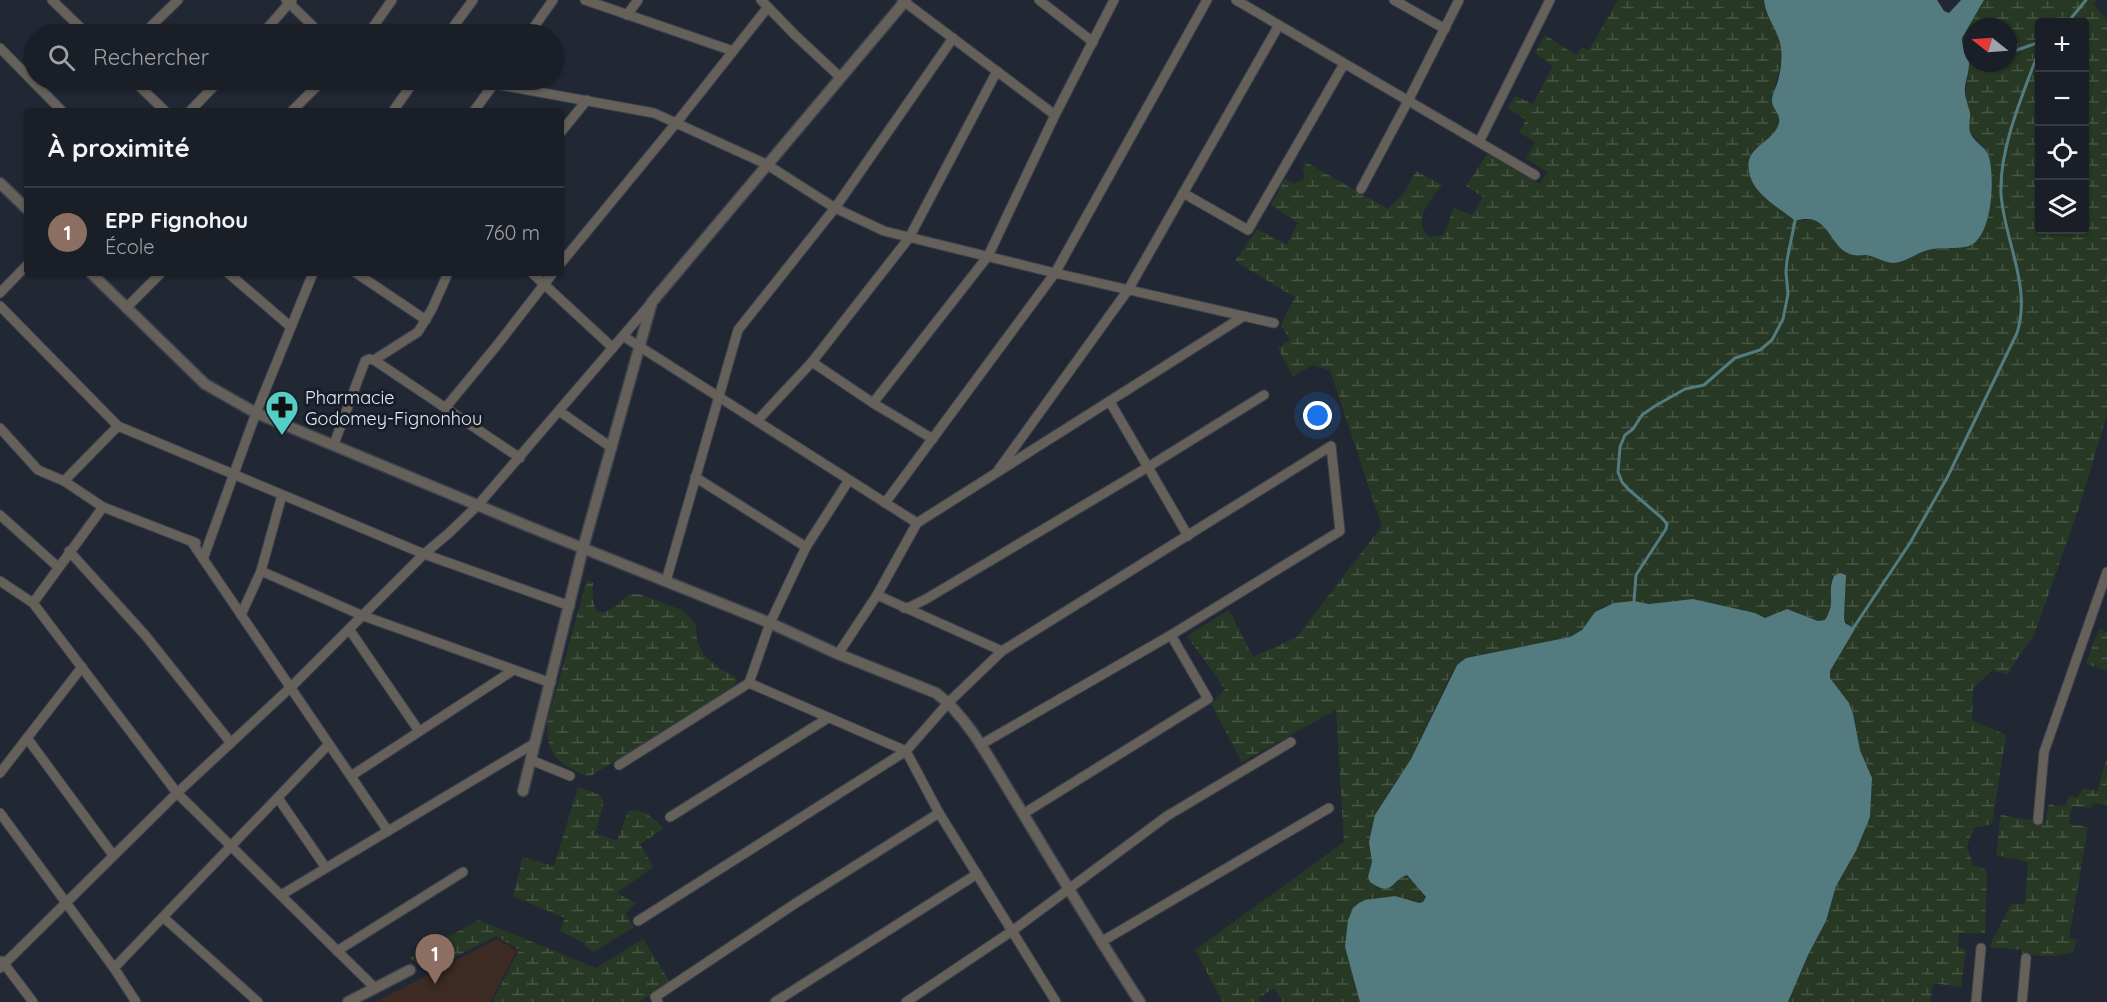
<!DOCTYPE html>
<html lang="fr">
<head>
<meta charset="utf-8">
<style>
  body { margin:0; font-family:Quicksand,sans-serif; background:#262b33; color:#f1f3f6 }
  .controls { position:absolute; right:18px; top:18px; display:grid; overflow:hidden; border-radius:6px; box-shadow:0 2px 4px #0004 }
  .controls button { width:54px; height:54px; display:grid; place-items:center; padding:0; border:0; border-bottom:2px solid #373c44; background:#191e27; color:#f1f3f6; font:30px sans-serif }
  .compass { position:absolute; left:1963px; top:18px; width:54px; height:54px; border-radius:50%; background:#191e27; box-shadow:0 2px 4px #0004; rotate:287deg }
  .you { position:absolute; left:1318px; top:416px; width:21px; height:21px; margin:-15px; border:4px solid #fff; border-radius:50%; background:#1a73e8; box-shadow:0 0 0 9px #1a73e833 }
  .badge { display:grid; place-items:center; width:39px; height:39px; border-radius:50%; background:#8c9099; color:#fff; font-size:20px; font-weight:700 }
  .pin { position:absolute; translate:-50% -50px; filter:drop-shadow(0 2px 3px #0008) }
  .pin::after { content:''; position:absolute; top:32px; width:21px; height:18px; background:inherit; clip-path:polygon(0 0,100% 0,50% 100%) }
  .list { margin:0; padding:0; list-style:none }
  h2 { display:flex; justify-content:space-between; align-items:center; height:78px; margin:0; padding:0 24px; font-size:26px }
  h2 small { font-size:20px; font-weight:400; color:#9fa2a7 }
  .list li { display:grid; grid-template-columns:39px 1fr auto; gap:18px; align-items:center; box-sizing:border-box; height:90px; padding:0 24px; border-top:2px solid #373c44 }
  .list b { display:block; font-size:22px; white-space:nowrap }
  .list p { margin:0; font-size:20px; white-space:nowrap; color:#9fa2a7 }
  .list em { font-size:20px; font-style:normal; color:#9fa2a7 }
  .icon { flex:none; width:33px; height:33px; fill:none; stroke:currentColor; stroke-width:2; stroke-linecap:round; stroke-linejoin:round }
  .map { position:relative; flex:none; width:2107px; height:1002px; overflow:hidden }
  .search { position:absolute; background:#191e27; box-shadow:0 2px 4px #0004; left:24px; top:24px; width:540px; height:66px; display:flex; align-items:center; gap:15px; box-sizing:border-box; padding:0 21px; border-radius:33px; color:#9fa2a7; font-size:22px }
  .panel { position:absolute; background:#191e27; box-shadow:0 2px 4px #0004; left:24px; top:108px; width:540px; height:168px; border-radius:6px }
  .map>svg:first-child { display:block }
</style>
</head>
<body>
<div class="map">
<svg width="2107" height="1002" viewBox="0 0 2107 1002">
  <defs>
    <pattern id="wetland-marsh" width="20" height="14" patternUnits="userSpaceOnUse" patternTransform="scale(1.5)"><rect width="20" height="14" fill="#273924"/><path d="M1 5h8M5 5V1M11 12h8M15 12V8" fill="none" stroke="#465644"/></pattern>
  </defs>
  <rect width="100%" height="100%" fill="#212834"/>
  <polygon fill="#3c2a23" points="497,939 517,951 490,1002 375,1002"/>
  <g fill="url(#wetland-marsh)" fill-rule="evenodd">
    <path d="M1618,0H1764C1766,18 1777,27 1780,43C1785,66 1773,82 1773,102C1773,110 1781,115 1779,124C1775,136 1758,145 1751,154L1754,185L1794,221L1814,220L1825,227L1830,233L1868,255L1894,263L1930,249L1968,247C1981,216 2004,179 1983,147C1980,142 1974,138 1970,133V110L1965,96L1969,65L1968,57L1961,44L1962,38L1984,0H2096L2094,4L2107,20V415L2079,507L2035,633L2007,674L1992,670L1973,688L1972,720L2006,735L1992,824L1974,828L1967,846L1973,865L1987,870L1985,933H1959L1958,947L1966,950L1961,987L1933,983L1930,1002H1788L1808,955L1826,921L1836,886L1856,851L1870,817L1872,778L1860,750L1853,714L1849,704L1830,678V671L1855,630C1845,622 1842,619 1844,605C1845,599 1844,593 1846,586L1833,576C1826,595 1838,600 1825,620L1818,621L1787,609L1765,618L1755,613L1693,599L1649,604L1634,601L1604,606L1595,612L1582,630L1570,637L1466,658L1457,665L1450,676L1411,759L1375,815L1371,869L1376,887C1396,892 1393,880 1407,875L1426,897L1423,902L1419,903L1395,896L1359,903L1345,947L1360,1002H1283L1274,988L1259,998L1261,1002H1223L1195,950L1344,842L1336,710L1242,762L1211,704L1225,689L1187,636L1229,610L1253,657L1297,637L1382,526L1330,370L1312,365L1293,377L1278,348L1290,340L1281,325L1295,297L1235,261L1257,229L1287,245L1298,223L1271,205L1285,179L1293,183L1303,180L1305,175L1303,171L1304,161L1388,209L1404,193L1416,171L1442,185C1431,198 1410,223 1430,237L1443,235C1449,226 1449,217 1454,208L1472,215L1483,197L1466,186L1488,153L1540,184L1547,172L1526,158L1535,142L1519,132L1526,120L1508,108L1515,96L1533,104L1553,66L1535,53L1545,35L1576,55L1582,47L1589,50ZM2040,22H2084V230H2040ZM1972,27H2008V63H1972Z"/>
    <path d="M587,580L593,583C590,625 607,616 629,594H639L682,610L696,624C695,655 712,665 737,678L736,683L732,687L589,777C559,764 548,758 547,723Z"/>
    <polygon points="2099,629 2107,632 2107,671 2086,664"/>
    <polygon points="2107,758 2107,805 2093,803 2092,808 2072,806 2069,824 2088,827 2069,938 2077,940 2073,952 2055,956 2022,955 2022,950 1989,947 2011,904 2025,904 2028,862 1996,855 2001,815 2045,822 2049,804 2065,806 2069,796 2077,797 2083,788 2097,791"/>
    <path d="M578,787L600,795L604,802L595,833L617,841L628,811C642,808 656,818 663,829L640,844L653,867L617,893L636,903L625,914L634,927L594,952L586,947L584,943L560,931L565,918L513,896L523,857L554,866Z"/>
    <polygon points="479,920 596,968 643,939 670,982 639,1002 492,1002 519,950 496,936 430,970 409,958"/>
  </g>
  <g fill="#547b80">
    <path d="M1764,0H1937L1944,11L1949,13L1961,0H1984L1962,38C1961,48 1969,54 1969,64C1969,72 1966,79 1965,87C1964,96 1967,101 1969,109C1972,116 1968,124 1970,132C1973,142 1986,146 1989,157C1995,178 1993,243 1965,247C1953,249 1940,247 1928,250C1916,253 1906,262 1894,263C1885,263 1876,257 1867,255C1863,255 1858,256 1853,255C1828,250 1831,210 1795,221C1779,207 1752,194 1749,171C1744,146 1774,143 1779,123C1781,114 1772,109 1772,101C1772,95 1775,89 1777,84C1781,71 1783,56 1780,43C1776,27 1766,18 1764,0Z"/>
    <path d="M1840,573L1846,575L1844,617L1845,623L1855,629L1830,671V678L1849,703L1853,714L1860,750L1872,778L1870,817L1856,851L1836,886L1826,921L1808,955L1788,1002H1360L1345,947L1348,920L1353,908L1359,903L1365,900L1388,897L1395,896L1419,903L1423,902L1426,897L1407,875C1390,881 1393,898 1370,882L1368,877L1372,862L1369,842L1375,815L1411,759L1457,665L1466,658L1570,637L1582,630L1595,612L1614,603L1634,601L1649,604L1693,599L1755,613L1765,618L1787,609L1818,621L1825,620C1837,601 1826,594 1834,576Z"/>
  </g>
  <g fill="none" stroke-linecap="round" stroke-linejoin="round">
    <g stroke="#547b80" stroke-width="3">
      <polyline points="2068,22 2086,0"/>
      <polyline points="2008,53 2040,42"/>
      <polyline points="1969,61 1972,60"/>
      <polyline points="1634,601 1636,575 1666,529 1667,524 1662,518 1628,489 1622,482 1618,472 1620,447 1625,435 1633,429 1642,415 1655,406 1685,389 1704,385 1735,358 1760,350 1772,340 1783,319 1788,294 1786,272 1787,260 1795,221"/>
      <path d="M1852,630L1910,543L1948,476L2017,333C2032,286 2004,240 2001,194C1999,147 2024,92 2040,48"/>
    </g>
    <defs>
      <g id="minor">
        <polyline points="52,0 87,34"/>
        <polyline points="286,0 321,34"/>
        <polyline points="585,0 733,51"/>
        <polyline points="761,0 795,35 840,77"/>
        <polyline points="902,0 1055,115"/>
        <polyline points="1039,0 1093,42"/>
        <polyline points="1236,0 1535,175"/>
        <polyline points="1394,0 1445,29"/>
        <polyline points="627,15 638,0"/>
        <polyline points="143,34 178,0"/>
        <polyline points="262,34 292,0"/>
        <polyline points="368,34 392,0"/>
        <polyline points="448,34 473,0"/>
        <polyline points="529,34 553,0"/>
        <polyline points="0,48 62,111"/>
        <polyline points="133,80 165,111"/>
        <polyline points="472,80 654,113 766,164 835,208 884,231 1055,273 1274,323"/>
        <polyline points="190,111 220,80"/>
        <polyline points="292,111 323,80"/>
        <polyline points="393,111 415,80"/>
        <polyline points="474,111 496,81"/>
        <polyline points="561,132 587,100"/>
        <polyline points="1479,142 1550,0"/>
        <polyline points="1361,189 1408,101 1459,0"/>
        <polyline points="1183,193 1248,230 1344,64"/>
        <polyline points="561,263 677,122 768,7"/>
        <polyline points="228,273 291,327"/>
        <polyline points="356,273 426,320"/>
        <polyline points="532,273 613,348"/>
        <polyline points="0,293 27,265"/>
        <polyline points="0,306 118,426 424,554 570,606"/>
        <polyline points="126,308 161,273"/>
        <polyline points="623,336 917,523"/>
        <polyline points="374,360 418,332 432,309 448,273"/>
        <polyline points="812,362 873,403 933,439"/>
        <polyline points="1110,402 1188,536"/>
        <polyline points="873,403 988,256 1055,115 1114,0"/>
        <polyline points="446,407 498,344 553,273"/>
        <polyline points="559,411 612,448"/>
        <polyline points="757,421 812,362 909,238 997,71"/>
        <polyline points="0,428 38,470 64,481 103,507 196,543"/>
        <polyline points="334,444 365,361 369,359 374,360 520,458"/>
        <polyline points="999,469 1128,290 1279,25"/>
        <polyline points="695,477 806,547"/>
        <polyline points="64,481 118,426"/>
        <polyline points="885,503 1055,273 1207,0"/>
        <polyline points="0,515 58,567"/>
        <polyline points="191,541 388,831"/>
        <polyline points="69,551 145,635 231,743"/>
        <polyline points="203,559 256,413 313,273"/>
        <polyline points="261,571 361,615 551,683"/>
        <polyline points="0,581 33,603 177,793 375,988"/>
        <polyline points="666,581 738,330 835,208 953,38"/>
        <polyline points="877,595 1002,651"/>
        <polyline points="33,603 103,507"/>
        <polyline points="904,608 910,607 926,599 1148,467 1264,395"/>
        <polyline points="241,615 261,571 282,495"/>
        <polyline points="349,629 419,731"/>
        <polyline points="838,654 877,595 917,523 1244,316"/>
        <polyline points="749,683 906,751 939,813 1056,1002"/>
        <polyline points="27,738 113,855"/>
        <polyline points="531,760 570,776"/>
        <polyline points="619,765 749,683 770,623 806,547 849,480"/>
        <polyline points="0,773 82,667"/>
        <polyline points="351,776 512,671"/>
        <polyline points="278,798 326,868"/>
        <polyline points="0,813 114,968 136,1002"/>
        <polyline points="1023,814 1208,699 1171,635"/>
        <polyline points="670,817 828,718"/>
        <polyline points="2038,820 2044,752 2107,572"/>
        <polyline points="281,895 535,743"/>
        <polyline points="163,917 258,1002"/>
        <polyline points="638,921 906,751 949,702 1002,651 1331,446 1340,531 1171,635 980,745"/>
        <polyline points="1101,942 1329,808"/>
        <polyline points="337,951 463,872"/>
        <polyline points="2,961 33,1002"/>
        <polyline points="0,968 177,793 291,687 424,554 449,533 478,505 652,302"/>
        <polyline points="114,968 329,744"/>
        <polyline points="658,1002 655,997 796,903 939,813"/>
        <polyline points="775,1002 977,874"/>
        <polyline points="906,1002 1012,931 1167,816 1291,742"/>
        <polyline points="1976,1002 1981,948"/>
        <polyline points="2022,1002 2026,958"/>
      </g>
      <g id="tertiary">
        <polyline points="0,183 27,209"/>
        <path d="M91,273L205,384L256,413L530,527L770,623L838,654L936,693C970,718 996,771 1019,807C1059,873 1098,938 1140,1002"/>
        <polyline points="523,791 583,548 652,302 906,0"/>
        <polyline points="348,1002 410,970"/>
      </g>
    </defs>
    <use href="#minor" stroke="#3c434e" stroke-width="11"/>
    <use href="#tertiary" stroke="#3c434e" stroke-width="13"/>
    <use href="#minor" stroke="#65605a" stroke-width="9"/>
    <use href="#tertiary" stroke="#65605a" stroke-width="10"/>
  </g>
  <defs>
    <symbol id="pharmacy-pin" viewBox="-11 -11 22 30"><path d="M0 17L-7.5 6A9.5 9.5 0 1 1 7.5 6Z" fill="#55cec5" stroke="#181e29"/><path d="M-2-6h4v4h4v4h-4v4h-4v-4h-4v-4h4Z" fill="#111"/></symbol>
  </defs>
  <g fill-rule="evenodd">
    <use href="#pharmacy-pin" x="263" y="388" width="38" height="52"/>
  </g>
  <g text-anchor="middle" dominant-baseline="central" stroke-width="6" stroke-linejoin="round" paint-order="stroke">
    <g font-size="18" fill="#e4e9f1" stroke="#181e29" text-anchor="start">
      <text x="305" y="397">Pharmacie<tspan x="305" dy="21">Godomey-Fignonhou</tspan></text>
    </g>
  </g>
</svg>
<div class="controls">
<button>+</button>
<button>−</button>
<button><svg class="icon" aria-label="locate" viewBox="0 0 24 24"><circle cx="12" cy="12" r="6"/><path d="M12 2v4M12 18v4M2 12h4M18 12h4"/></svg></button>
<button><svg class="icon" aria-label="layers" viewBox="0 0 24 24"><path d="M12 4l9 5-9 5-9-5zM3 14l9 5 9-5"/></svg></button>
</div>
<svg class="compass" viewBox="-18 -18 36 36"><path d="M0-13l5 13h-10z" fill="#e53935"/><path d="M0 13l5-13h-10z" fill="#9fa2a7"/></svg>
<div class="you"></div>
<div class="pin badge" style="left:435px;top:984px;background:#8d6e63">1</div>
<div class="search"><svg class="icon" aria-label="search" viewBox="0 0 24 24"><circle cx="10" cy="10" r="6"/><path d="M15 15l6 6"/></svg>Rechercher</div>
<section class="panel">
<h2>À proximité<small></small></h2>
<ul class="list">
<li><span class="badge" style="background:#8d6e63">1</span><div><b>EPP Fignohou</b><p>École</p></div><em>760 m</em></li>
</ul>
</section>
</div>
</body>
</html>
